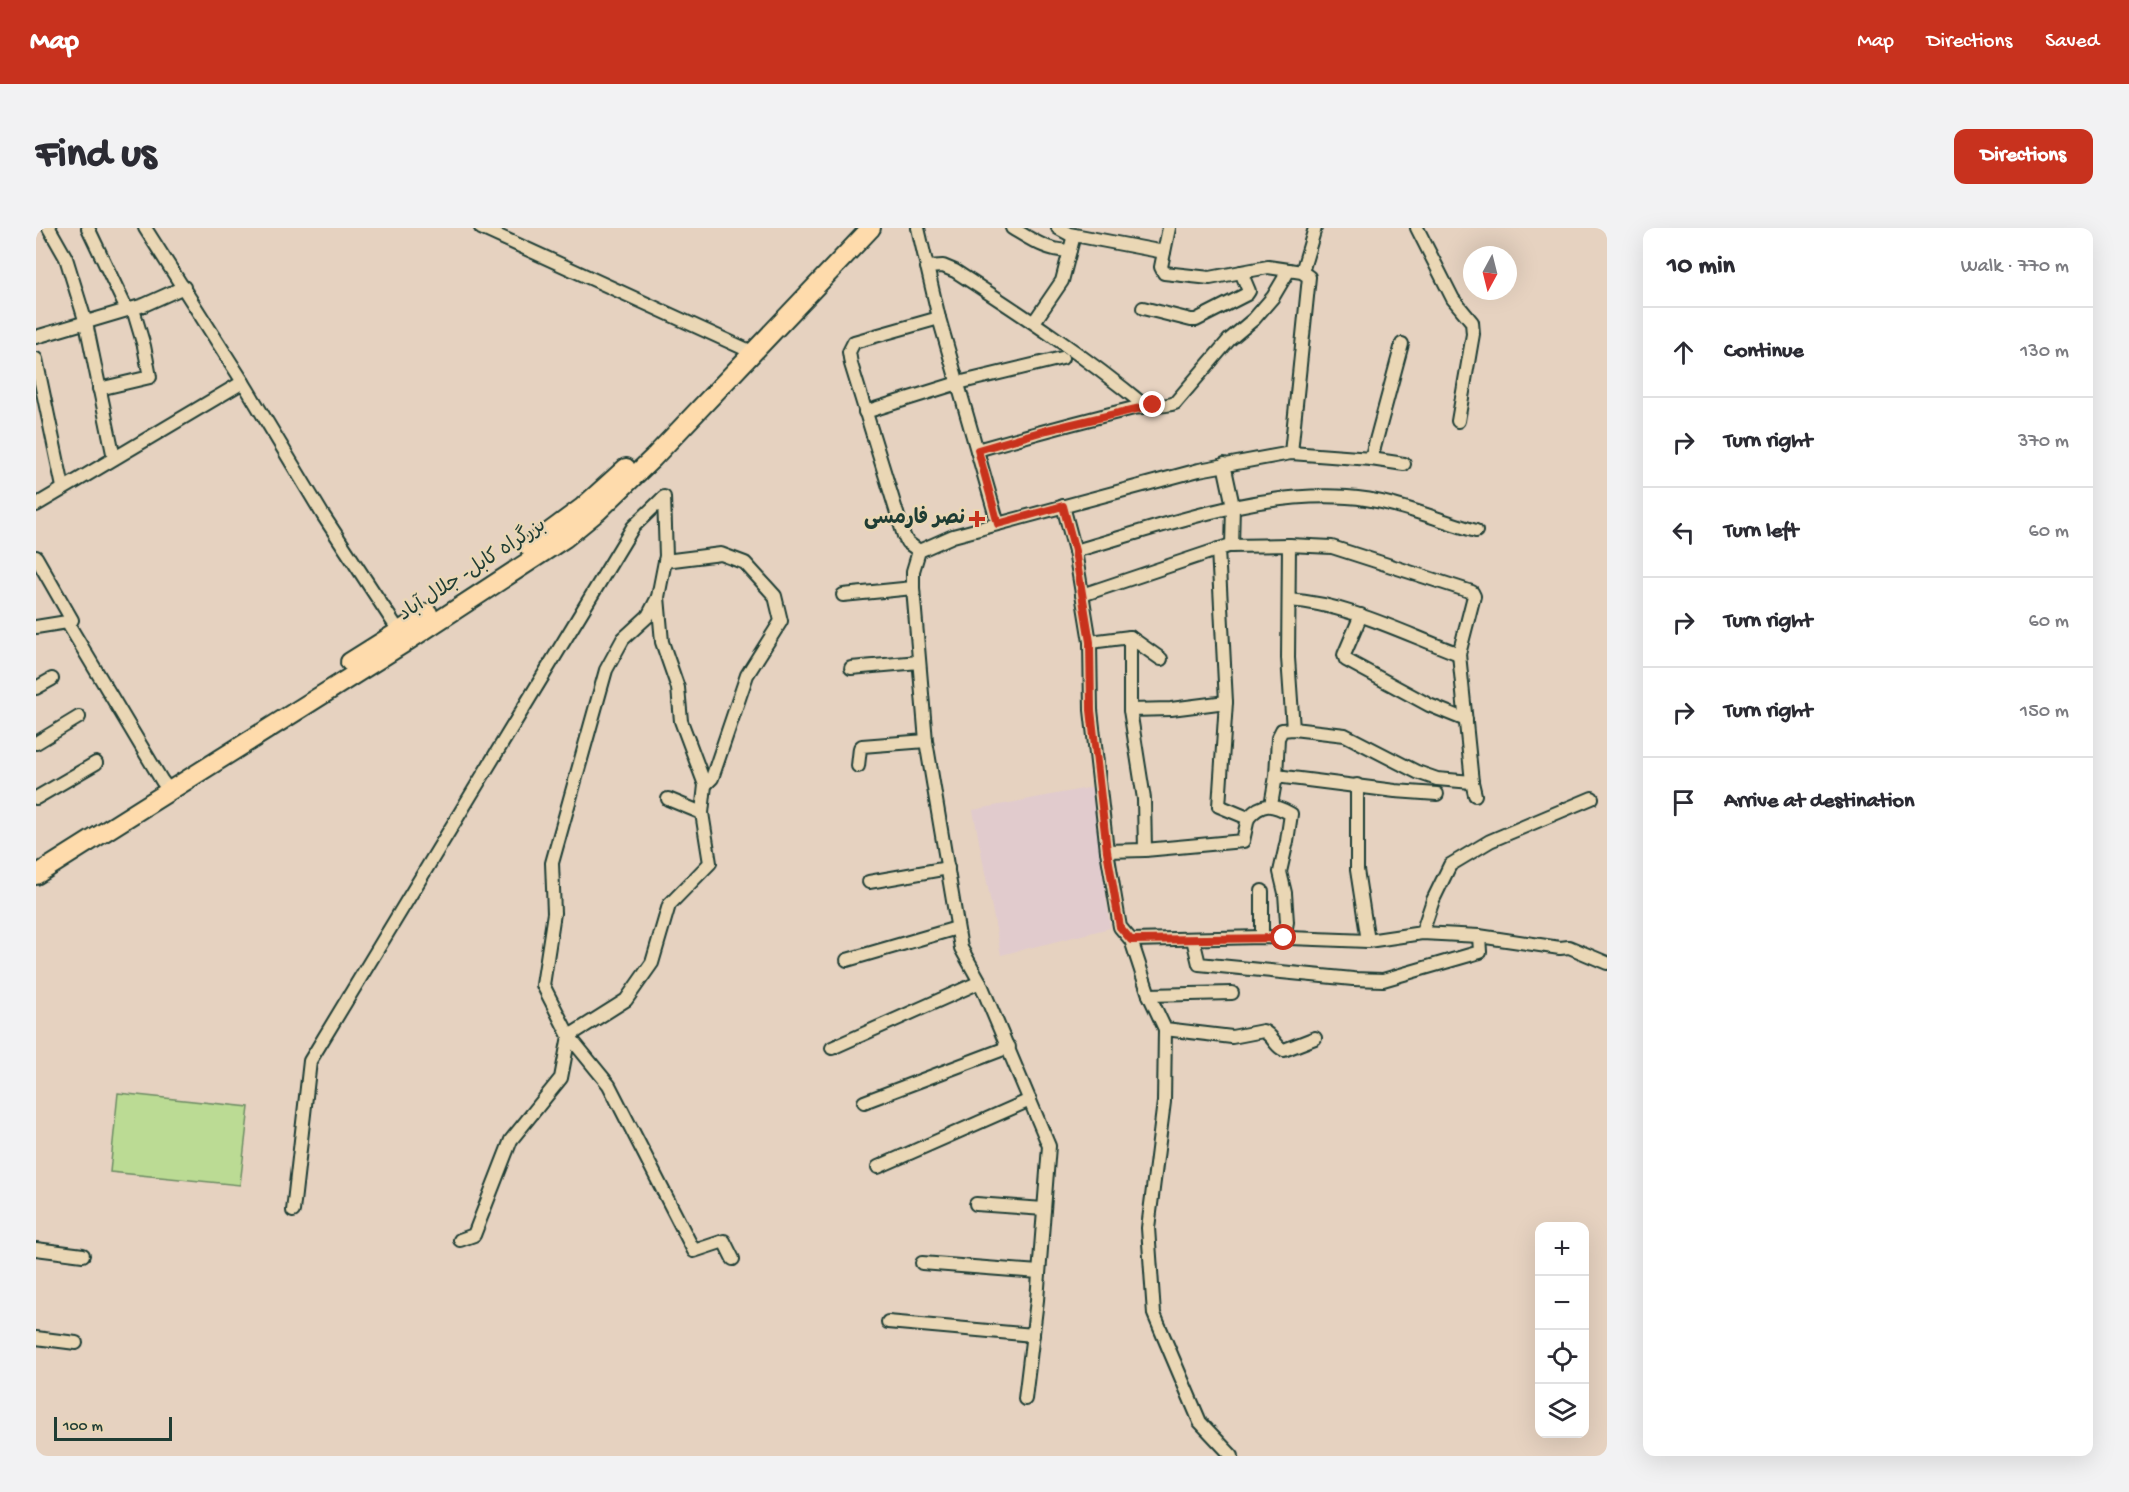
<!DOCTYPE html>
<html lang="en">
<head>
<meta charset="utf-8">
<style>
  body { margin:0; font-family:"Gochi Hand","Playpen Sans Arabic",sans-serif; background:#f2f2f3; color:#2b2b33 }
  .controls { position:absolute; right:18px; bottom:18px; display:grid; overflow:hidden; border-radius:12px; box-shadow:0 6px 24px #0002 }
  .controls button { width:54px; height:54px; display:grid; place-items:center; padding:0; border:0; border-bottom:2px solid #e1e1e2; background:#fff; color:#2b2b33; font:30px sans-serif }
  .compass { position:absolute; left:1427px; top:18px; width:54px; height:54px; border-radius:50%; background:#fff; box-shadow:0 6px 24px #0002; rotate:187deg }
  .scale { position:absolute; left:18px; bottom:15px; width:118px; box-sizing:border-box; padding-left:6px; border:3px solid #1f3d34; border-top:0; font-size:16px; line-height:21px; white-space:nowrap; color:#1f3d34; -webkit-text-stroke:4px #ead7b5; paint-order:stroke }
  .stop { position:absolute; width:18px; height:18px; margin:-14px; border:4px solid #c8321e; border-radius:50%; background:#fff }
  .stop.end { background:#c8321e; border-color:#fff; box-shadow:0 2px 6px #0008 }
  .list { margin:0; padding:0; list-style:none }
  h2 { display:flex; justify-content:space-between; align-items:center; height:78px; margin:0; padding:0 24px; font-size:26px }
  h2 small { font-size:20px; font-weight:400; color:#7c7c81 }
  .list li { display:grid; grid-template-columns:39px 1fr auto; gap:18px; align-items:center; box-sizing:border-box; height:90px; padding:0 24px; border-top:2px solid #e1e1e2 }
  .list b { display:block; font-size:22px; white-space:nowrap }
  .list em { font-size:20px; font-style:normal; color:#7c7c81 }
  .icon { flex:none; width:33px; height:33px; fill:none; stroke:currentColor; stroke-width:2; stroke-linecap:round; stroke-linejoin:round }
  .map { position:relative; flex:none; width:1571px; height:1228px; overflow:hidden; border-radius:12px }
  header { display:flex; align-items:center; gap:36px; box-sizing:border-box; height:84px; padding:0 30px; background:#c8321e; color:#fff }
  header strong { font-size:28px }
  nav { display:flex; gap:33px; margin-inline-start:auto; font-size:21px }
  .intro { display:flex; align-items:center; justify-content:space-between; box-sizing:border-box; height:144px; padding:0 36px }
  h1 { margin:0; font-size:42px }
  .button { padding:15px 27px; border-radius:12px; background:#c8321e; color:#fff; font-size:21px; font-weight:700 }
  main { display:flex; gap:36px; padding:0 36px }
  aside { flex:1; background:#fff; border-radius:12px; box-shadow:0 6px 24px #0002 }
  .map>svg:first-child { display:block }
</style>
</head>
<body>
<header>
<strong>Map</strong>
<nav><a>Map</a><a>Directions</a><a>Saved</a></nav>
</header>
<div class="intro"><h1>Find us</h1><a class="button">Directions</a></div>
<main>
<div class="map">
<svg width="1571" height="1228" viewBox="0 0 1571 1228">
  <rect width="100%" height="100%" fill="#e6d2c0"/>
  <filter id="ink" filterUnits="userSpaceOnUse"><feTurbulence type="fractalNoise" baseFrequency=".0167" numOctaves="2"/><feDisplacementMap in="SourceGraphic" scale="12" xChannelSelector="R" yChannelSelector="G"/><feConvolveMatrix kernelMatrix="1 2 1 2 8 2 1 2 1" color-interpolation-filters="sRGB"/></filter>
  <g filter="url(#ink)">
    <polygon fill="#e1cbcd" points="1057,559 1074,700 965,727 937,582"/>
    <polygon fill="#bbdb94" stroke="#6d8c64" stroke-width="1.5" points="82,865 213,879 204,957 74,944"/>
    <g fill="none" stroke-linecap="round" stroke-linejoin="round">
      <defs>
        <g id="minor">
          <polyline points="13,0 30,30 50,95 78,230"/>
          <polyline points="52,0 91,82"/>
          <polyline points="445,0 716,124"/>
          <polyline points="882,0 903,90 962,296"/>
          <path d="M976,0C993,10 1014,25 1034,22"/>
          <polyline points="1022,0 1033,6 1128,24"/>
          <polyline points="1133,0 1125,39 1128,45 1174,50 1232,39 1266,44 1273,49 1255,225"/>
          <polyline points="1381,0 1417,71 1436,94 1437,106 1422,193"/>
          <path d="M891,39L907,38L919,43C984,85 1049,128 1109,178"/>
          <polyline points="1266,44 1279,0"/>
          <polyline points="1107,80 1155,92 1160,92 1211,66 1213,63 1205,44"/>
          <polyline points="998,94 1026,53 1038,7"/>
          <polyline points="0,109 108,77 148,59"/>
          <polyline points="0,131 27,259"/>
          <polyline points="207,154 287,287 363,403"/>
          <polyline points="63,161 114,149 108,118 97,81"/>
          <polyline points="829,184 922,155 1026,130"/>
          <path d="M941,222C993,207 1045,193 1098,180C1109,178 1130,179 1139,175L1193,112L1218,91L1237,69L1253,42"/>
          <polyline points="1335,231 1366,116"/>
          <polyline points="1188,236 1197,278 1196,318"/>
          <polyline points="0,277 207,154 109,0"/>
          <polyline points="1027,278 1039,323 1054,414 1055,482 1071,623 1084,699 1095,712 1113,767 1129,801 1128,874 1112,1000 1118,1086 1164,1194 1196,1228"/>
          <polyline points="1253,317 1252,430 1257,501"/>
          <polyline points="883,323 871,314 868,308 815,136 813,124 818,114 903,90"/>
          <path d="M1039,323C1127,298 1218,263 1311,269C1353,271 1399,291 1440,303"/>
          <polyline points="0,329 36,392 31,394"/>
          <polyline points="629,333 685,326 709,335 739,368 745,393 711,447 676,550 669,557"/>
          <polyline points="807,367 877,360"/>
          <polyline points="1046,367 1192,318 1253,317 1296,319 1436,364 1438,368 1423,426 1436,554 1439,567"/>
          <polyline points="622,369 626,414 642,460 645,493 669,557 666,585"/>
          <path d="M1253,372C1312,376 1367,405 1423,426"/>
          <polyline points="1325,387 1308,427 1310,432 1393,477 1430,492"/>
          <polyline points="0,399 31,394 126,553 133,562"/>
          <polyline points="1094,409 1094,482 1108,571 1109,622"/>
          <polyline points="1054,414 1094,409 1125,431"/>
          <polyline points="815,440 883,434"/>
          <polyline points="0,460 16,451"/>
          <polyline points="1094,482 1135,481 1190,474"/>
          <polyline points="0,515 43,489"/>
          <polyline points="822,538 824,520 826,518 890,513"/>
          <polyline points="1240,548 1359,563 1401,566"/>
          <polyline points="1321,557 1321,642 1332,713"/>
          <polyline points="0,570 60,535"/>
          <polyline points="632,571 666,585 674,635 633,677 616,735 590,772 533,808 573,857 658,1023 688,1013 697,1031"/>
          <polyline points="1235,577 1240,548 1242,510 1246,502 1257,501 1309,507 1381,544 1401,551 1436,554"/>
          <path d="M1212,590C1227,573 1236,576 1255,586L1251,613L1244,644L1249,665L1251,694L1248,710"/>
          <polyline points="1071,623 1109,622 1207,613 1212,590 1183,578 1190,474 1182,321"/>
          <polyline points="833,654 912,640"/>
          <polyline points="1226,663 1226,709"/>
          <polyline points="1386,705 1397,672 1414,637 1454,613 1556,570"/>
          <polyline points="1157,711 1163,736 1317,751 1347,752 1444,724 1443,708"/>
          <polyline points="1095,712 1226,709 1332,713 1386,705 1443,708 1524,720 1533,719 1571,735"/>
          <polyline points="811,732 921,700"/>
          <polyline points="1113,767 1196,765"/>
          <path d="M1129,801L1196,809L1227,803C1237,807 1239,819 1248,822L1279,810"/>
          <polyline points="796,820 944,754"/>
          <polyline points="828,874 973,819"/>
          <polyline points="842,939 994,872"/>
          <polyline points="940,976 1008,981"/>
          <polyline points="257,983 274,833 597,299 628,269 630,328 622,369 612,388 587,411 570,442 516,635 518,685 507,757 533,808 525,850 475,912 438,1007 424,1012"/>
          <polyline points="0,1021 47,1027"/>
          <polyline points="886,1035 1003,1044"/>
          <polyline points="852,1094 997,1107"/>
          <polyline points="0,1110 40,1115"/>
          <polyline points="989,1171 1001,1072 1013,918 944,754 925,720 890,513 877,360 877,343 883,323 917,308 1163,242 1255,225 1335,231 1368,236"/>
        </g>
        <g id="highway">
          <polyline points="493,319 547,279 590,240"/>
          <polyline points="314,434 392,385"/>
          <polyline points="0,647 370,414 529,310 562,283 617,230 835,0"/>
        </g>
      </defs>
      <use href="#minor" stroke="#1f3d34" stroke-width="16"/>
      <use href="#highway" stroke="#1f3d34" stroke-width="22"/>
      <use href="#minor" stroke="#ead7b5" stroke-width="12"/>
      <use href="#highway" stroke="#fedbac" stroke-width="18"/>
    </g>
  </g>
  <g fill="none" stroke-linecap="round" stroke-linejoin="round" filter="url(#ink)">
    <polyline stroke="#c8321e" stroke-width="8" points="1117,177 1011,202 942,222 962,296 1027,278 1039,323 1054,414 1055,482 1071,623 1084,699 1095,712 1248,710"/>
  </g>
  <path fill="#c8321e" stroke="#ead7b5" stroke-width="2" d="M938 282h6v6h6v6h-6v6h-6v-6h-6v-6h6z"/>
  <g text-anchor="middle" dominant-baseline="central" stroke-width="5" stroke-linejoin="round" paint-order="stroke">
    <g font-size="20" font-weight="bold" fill="#1f3d34" stroke="#ead7b5" text-anchor="end">
      <text x="929" y="291">نصر فارمسی</text>
    </g>
    <g font-size="20" fill="#1f3d34" stroke="#ead7b5">
      <text transform="translate(437 343) rotate(-33)">بزرگراه کابل- جلال آباد</text>
    </g>
  </g>
</svg>
<div class="controls">
<button>+</button>
<button>−</button>
<button><svg class="icon" aria-label="locate" viewBox="0 0 24 24"><circle cx="12" cy="12" r="6"/><path d="M12 2v4M12 18v4M2 12h4M18 12h4"/></svg></button>
<button><svg class="icon" aria-label="layers" viewBox="0 0 24 24"><path d="M12 4l9 5-9 5-9-5zM3 14l9 5 9-5"/></svg></button>
</div>
<svg class="compass" viewBox="-18 -18 36 36"><path d="M0-13l5 13h-10z" fill="#e53935"/><path d="M0 13l5-13h-10z" fill="#7c7c81"/></svg>
<div class="scale">100 m</div>
<div class="stop" style="left:1248px;top:710px"></div>
<div class="stop end" style="left:1117px;top:177px"></div>
</div>
<aside>
<h2>10 min<small>Walk · 770 m</small></h2>
<ul class="list">
<li><svg class="icon" aria-label="ahead" viewBox="0 0 24 24"><path d="M12 20V5M6 11l6-6 6 6"/></svg><div><b>Continue</b></div><em>130 m</em></li>
<li><svg class="icon" aria-label="right" viewBox="0 0 24 24"><path d="M7 20v-9h11M14 6l5 5-5 5"/></svg><div><b>Turn right</b></div><em>370 m</em></li>
<li><svg class="icon" aria-label="left" viewBox="0 0 24 24"><path d="M17 20v-9H6M10 6l-5 5 5 5"/></svg><div><b>Turn left</b></div><em>60 m</em></li>
<li><svg class="icon" aria-label="right" viewBox="0 0 24 24"><path d="M7 20v-9h11M14 6l5 5-5 5"/></svg><div><b>Turn right</b></div><em>60 m</em></li>
<li><svg class="icon" aria-label="right" viewBox="0 0 24 24"><path d="M7 20v-9h11M14 6l5 5-5 5"/></svg><div><b>Turn right</b></div><em>150 m</em></li>
<li><svg class="icon" aria-label="arrive" viewBox="0 0 24 24"><path d="M6 21V4h12l-3 4 3 4H6"/></svg><div><b>Arrive at destination</b></div></li>
</ul>
</aside>
</main>
</body>
</html>
